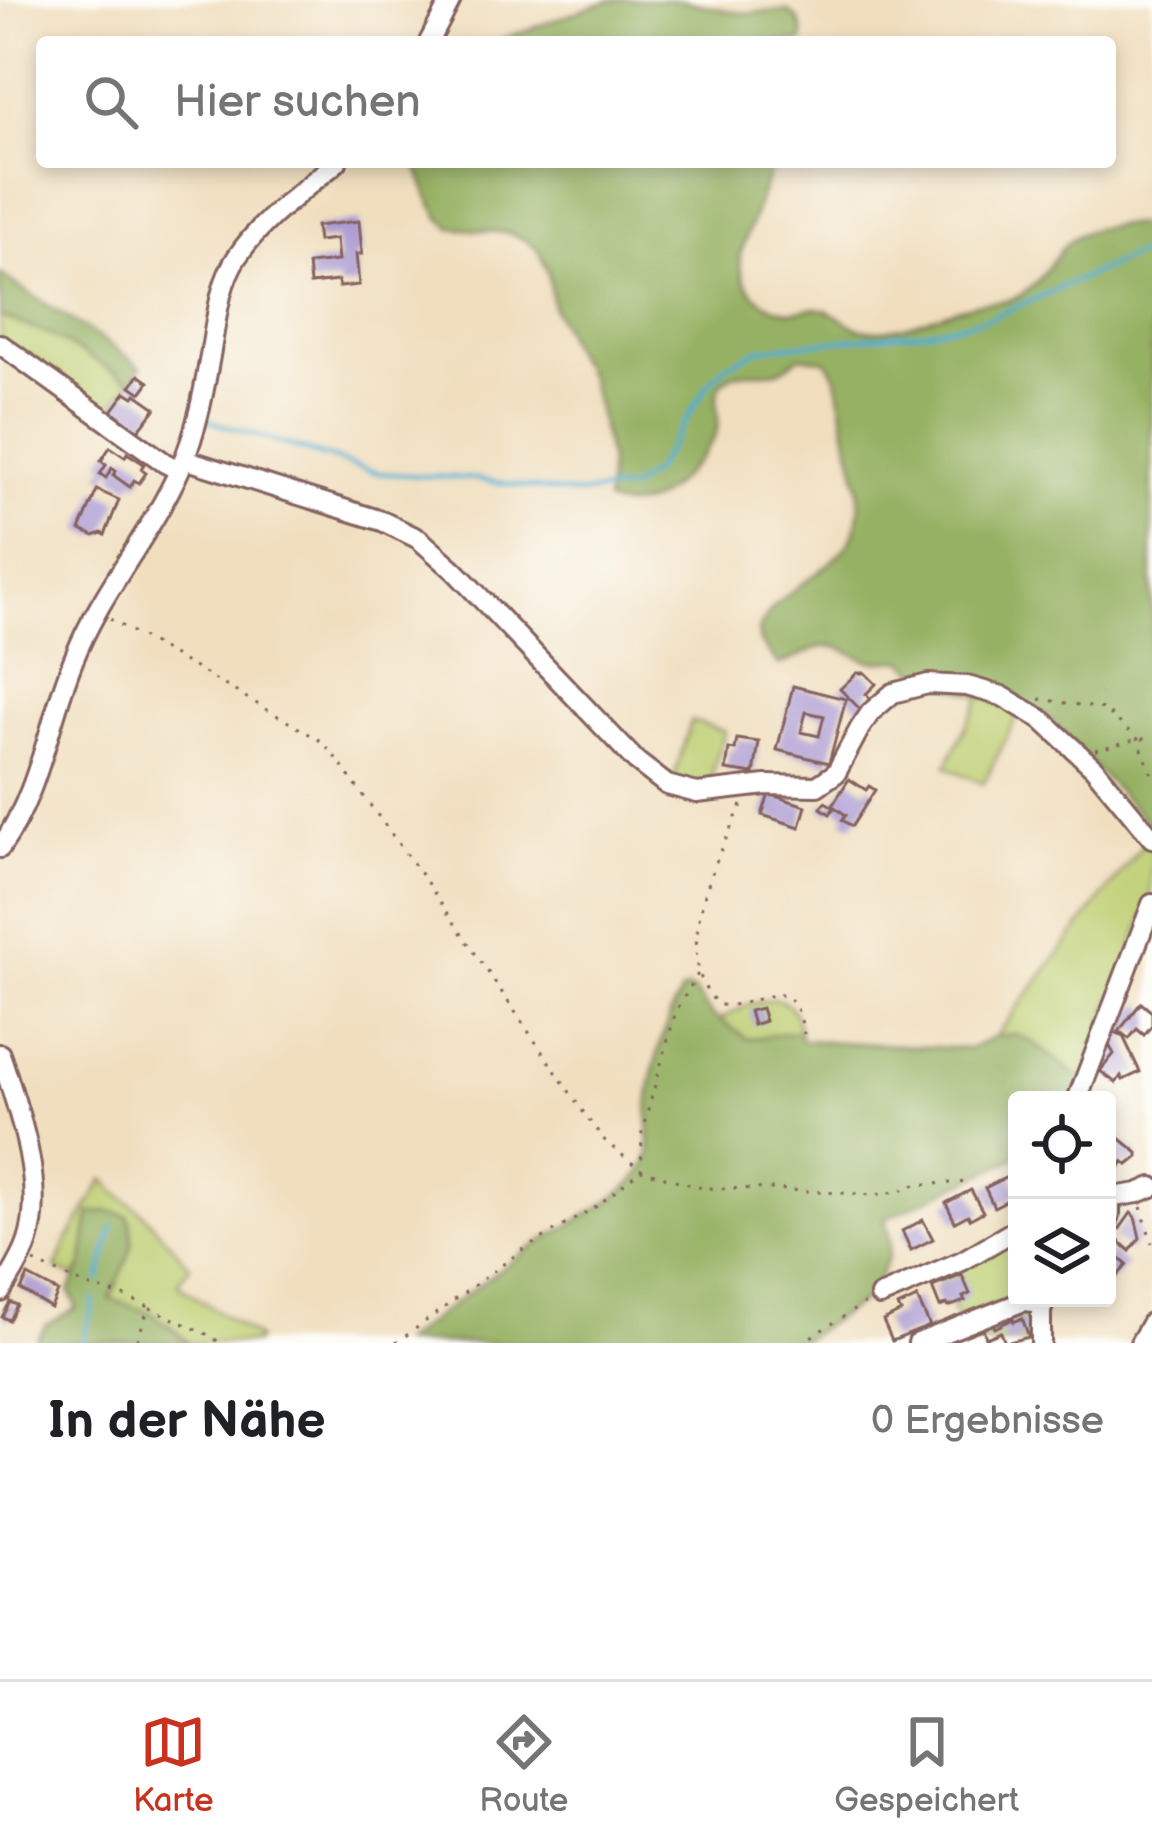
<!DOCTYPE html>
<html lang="de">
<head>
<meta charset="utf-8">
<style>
  body { margin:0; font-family:"Balsamiq Sans",sans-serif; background:#f6f6f6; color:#202124 }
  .controls { position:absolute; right:36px; bottom:36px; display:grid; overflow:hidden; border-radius:12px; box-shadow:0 6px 18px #0003 }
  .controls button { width:108px; height:108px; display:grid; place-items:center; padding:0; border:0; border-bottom:3px solid #e0e0e0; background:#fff; color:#202124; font:60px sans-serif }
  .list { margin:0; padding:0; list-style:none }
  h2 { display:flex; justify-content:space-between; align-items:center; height:156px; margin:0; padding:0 48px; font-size:51px }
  h2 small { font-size:39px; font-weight:400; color:#757577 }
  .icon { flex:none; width:66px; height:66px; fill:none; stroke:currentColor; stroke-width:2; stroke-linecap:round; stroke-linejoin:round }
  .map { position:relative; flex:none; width:1152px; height:1343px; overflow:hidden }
  .search { position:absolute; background:#fff; box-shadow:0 6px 18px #0003; left:36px; right:36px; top:36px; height:132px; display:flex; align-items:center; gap:30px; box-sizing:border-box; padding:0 42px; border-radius:12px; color:#757577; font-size:45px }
  .sheet { height:336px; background:#fff }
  nav { display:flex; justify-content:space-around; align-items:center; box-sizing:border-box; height:168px; border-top:3px solid #e0e0e0; background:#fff; font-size:33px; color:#757577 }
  nav a { display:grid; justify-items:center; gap:6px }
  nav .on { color:#c8321e }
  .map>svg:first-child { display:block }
</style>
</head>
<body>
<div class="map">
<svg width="1152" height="1343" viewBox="0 0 1152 1343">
  <rect width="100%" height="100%" fill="#fdfcf7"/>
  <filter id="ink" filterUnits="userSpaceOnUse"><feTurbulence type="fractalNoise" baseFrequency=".00833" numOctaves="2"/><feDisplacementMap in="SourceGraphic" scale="24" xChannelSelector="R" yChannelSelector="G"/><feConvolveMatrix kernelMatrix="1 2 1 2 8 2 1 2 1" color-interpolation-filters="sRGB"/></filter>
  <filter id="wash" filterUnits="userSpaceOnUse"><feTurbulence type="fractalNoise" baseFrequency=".004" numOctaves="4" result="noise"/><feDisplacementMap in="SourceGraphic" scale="48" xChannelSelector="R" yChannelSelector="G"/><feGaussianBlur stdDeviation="2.7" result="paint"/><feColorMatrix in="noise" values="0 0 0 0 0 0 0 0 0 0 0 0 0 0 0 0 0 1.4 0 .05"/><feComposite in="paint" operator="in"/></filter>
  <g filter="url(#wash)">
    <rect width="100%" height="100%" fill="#f0debe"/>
    <g fill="#bdce71" stroke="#84764e" stroke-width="3">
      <polygon points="0,316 51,335 131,381 105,416 0,340"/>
      <polygon points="982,694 1019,713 983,784 946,766"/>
      <polygon points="691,721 725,731 708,788 672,784"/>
      <polygon points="1147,839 1152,847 1151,898 1082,1080 1032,1042 1014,1034 995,1037"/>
      <path d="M775,999C792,1003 797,1014 799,1031L747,1039L719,1020L750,1004Z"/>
      <polygon points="104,1179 118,1194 143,1213 190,1266 177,1284 257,1338 254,1343 189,1343 170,1325 110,1299 133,1243 90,1213 83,1263 76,1277 56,1269 66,1243"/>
      <polygon points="1017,1234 1017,1297 958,1320 939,1276"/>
      <polygon points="1018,1310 1029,1315 1035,1343 978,1343 973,1329"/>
    </g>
    <g fill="#96b163" stroke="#706847" stroke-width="3">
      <polygon points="610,0 680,0 740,13 788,11 798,19 803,33 802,42 494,42"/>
      <path d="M416,162H773L740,255C738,285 760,307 789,311C799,313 807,308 816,308C836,309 848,328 867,330C905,333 940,311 976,304C988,301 1001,303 1012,299C1042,288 1049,258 1071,240C1092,223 1126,226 1152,224V828L1048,718L923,677L905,661C893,658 880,664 867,660C850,654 842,644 822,647C806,650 793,662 778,664L760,642L758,630C763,623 768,614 774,607C803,577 855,560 859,513C862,486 851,455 846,430C840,405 843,379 825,360L800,356C793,361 785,369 777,371C758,375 739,366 723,382C710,396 723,418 715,435C707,453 675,485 659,497C646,506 620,509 606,502L609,461L597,406L589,377L572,350L553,307L548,272L538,250L526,240L509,233L451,228L440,218L430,200Z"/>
      <path d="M0,274C46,306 96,333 141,367L131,381L51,335L0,316Z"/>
      <path d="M689,989L696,993L710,1013L747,1039L799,1031L801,1040L969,1049L994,1037L1014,1034L1032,1042L1082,1080L1073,1100H1017V1157L885,1219L890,1241L888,1258L870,1296L798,1343H401C443,1312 485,1279 528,1250C557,1230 635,1194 647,1163C654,1144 646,1119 649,1098C654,1062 664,1024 681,992Z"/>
      <path d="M108,1211L127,1215C142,1244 120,1272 110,1299L150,1312L189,1343H35L46,1325L77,1308L69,1291L83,1263L90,1213Z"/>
    </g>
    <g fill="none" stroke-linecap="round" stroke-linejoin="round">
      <g stroke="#51adcf" stroke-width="4.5">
        <polyline points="207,420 378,473 476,479 574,494 630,489 654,471 709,383 726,366 759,349 926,331 990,318 1152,248"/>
        <polyline points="99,1280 113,1227"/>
        <polyline points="83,1343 94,1299"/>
      </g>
    </g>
    <g id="blocks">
      <g fill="#ac9ad1" fill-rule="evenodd">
        <polygon points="359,221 362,254 356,254 359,285 339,287 338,281 310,284 308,264 338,261 336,239 318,241 316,226"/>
        <polygon points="139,375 149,382 141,393 131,386"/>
        <polygon points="126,392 134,397 136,394 156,408 138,431 112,411"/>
        <polygon points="110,447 125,457 127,453 144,464 141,469 146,473 139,483 134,480 130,487 113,475 116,471 112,468 106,478 100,474 106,465 101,461"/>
        <polygon points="97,490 119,500 105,535 102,533 94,536 80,530"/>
        <polygon points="857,673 865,673 876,684 866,694 872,700 861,710 840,689"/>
        <path d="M793,686L846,699L829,763L777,750ZM806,712L824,716L819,736L801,732Z"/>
        <polygon points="737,739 759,742 754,774 726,770 729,749 735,750"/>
        <polygon points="849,779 866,790 869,786 875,790 852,826 842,820 846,815 834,807 830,814 821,808 825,802 832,806"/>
        <polygon points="769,794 806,806 800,827 762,815"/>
        <polygon points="1141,1003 1152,1012 1152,1025 1144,1035 1137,1029 1129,1039 1119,1031"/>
        <polygon points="761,1008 765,1021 753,1025 749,1011"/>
        <polygon points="1112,1031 1123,1036 1140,1072 1123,1080 1121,1076 1116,1083 1100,1071 1114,1054 1108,1043"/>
        <polygon points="1117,1136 1138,1153 1138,1157 1128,1165 1123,1161 1114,1177 1107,1178 1107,1149"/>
        <polygon points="1011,1175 1017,1188 1017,1195 994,1207 985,1188"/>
        <polygon points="971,1190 983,1212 970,1219 968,1215 955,1222 946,1203"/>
        <polygon points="1131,1213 1135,1217 1140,1238 1130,1251 1114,1237"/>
        <polygon points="923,1220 933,1239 911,1250 902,1231"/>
        <polygon points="1112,1252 1127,1265 1113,1281 1107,1276 1107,1257"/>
        <polygon points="962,1275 970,1294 963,1297 965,1301 948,1307 947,1304 940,1307 932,1287"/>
        <polygon points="28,1276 58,1292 51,1308 21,1290"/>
        <polygon points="917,1298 930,1326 892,1341 883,1321 901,1312 898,1307"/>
        <polygon points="10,1302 17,1305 9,1320 2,1317"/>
        <polygon points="1022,1318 1029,1337 1005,1343 1001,1332 986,1338 983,1328 993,1324 995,1328 1013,1319 1014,1322"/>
      </g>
    </g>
  </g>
  <g filter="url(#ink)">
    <use href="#blocks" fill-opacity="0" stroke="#84625e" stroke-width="3"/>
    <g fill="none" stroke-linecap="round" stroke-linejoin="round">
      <defs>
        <g id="minor">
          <polyline points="429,42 451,0"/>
          <polyline points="0,344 165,463 179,470"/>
          <polyline points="184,459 382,521 419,539 455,571 636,761 667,785 697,793 766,785 817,786 836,773 860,728 871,712 893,693 928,684 967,686 1002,696 1041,719 1094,768 1152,838"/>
          <path d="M0,848C40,792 48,723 73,661C100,592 150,536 180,469C198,429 205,386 212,344C217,315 220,283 237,257C262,219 303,191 337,162"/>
          <path d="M0,1054C18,1108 46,1185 28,1241C22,1260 11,1275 1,1292"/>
          <polyline points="1077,1100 1152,904"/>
          <polyline points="1107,1198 1138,1193 1152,1187"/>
          <polyline points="1107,1224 1110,1214 1110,1198"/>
          <polyline points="880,1296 962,1261 1017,1229"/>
          <polyline points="918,1343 1024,1301 1043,1303"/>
          <polyline points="1041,1343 1041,1311 1046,1298"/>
          <polyline points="1140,1343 1152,1322"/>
        </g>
      </defs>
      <use href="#minor" stroke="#84625e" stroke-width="24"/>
      <g stroke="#84625e" stroke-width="3" stroke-dasharray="3 9" stroke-linecap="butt">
        <polyline points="110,619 318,739 332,753 428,884 588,1119 606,1142 641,1170 702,1188 772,1189 874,1195 897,1192 915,1185 970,1182"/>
        <polyline points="1040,699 1104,709 1138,739 1152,774"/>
        <polyline points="1095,750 1138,739 1152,739"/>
        <path d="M742,805C717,856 667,959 719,1005C764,1009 792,965 804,1034"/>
        <polyline points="1141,1207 1152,1243"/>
        <polyline points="34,1262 87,1286 124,1296 149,1307 136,1343"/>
        <polyline points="150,1308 211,1336 220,1343"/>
        <polyline points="396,1343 521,1251 597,1206 641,1170 642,1131 676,1011 699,972"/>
        <polyline points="801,1343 867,1302"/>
      </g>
      <use href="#minor" stroke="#fff" stroke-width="18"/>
    </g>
  </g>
</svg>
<div class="controls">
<button><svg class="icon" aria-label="locate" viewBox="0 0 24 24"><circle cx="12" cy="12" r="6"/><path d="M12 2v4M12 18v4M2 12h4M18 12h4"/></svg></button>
<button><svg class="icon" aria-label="layers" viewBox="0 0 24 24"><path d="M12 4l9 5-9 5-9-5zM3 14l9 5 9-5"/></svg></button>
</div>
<div class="search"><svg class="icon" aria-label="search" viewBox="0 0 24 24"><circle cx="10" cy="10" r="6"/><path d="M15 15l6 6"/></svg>Hier suchen</div>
</div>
<section class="sheet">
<h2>In der Nähe<small>0 Ergebnisse</small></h2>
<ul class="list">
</ul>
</section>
<nav>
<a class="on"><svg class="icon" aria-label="map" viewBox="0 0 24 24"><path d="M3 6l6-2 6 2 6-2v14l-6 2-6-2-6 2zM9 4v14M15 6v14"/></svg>Karte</a>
<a><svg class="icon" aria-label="directions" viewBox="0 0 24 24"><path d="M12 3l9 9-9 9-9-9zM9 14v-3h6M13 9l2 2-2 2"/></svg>Route</a>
<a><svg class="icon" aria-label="saved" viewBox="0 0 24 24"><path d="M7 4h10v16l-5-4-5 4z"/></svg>Gespeichert</a>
</nav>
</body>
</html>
